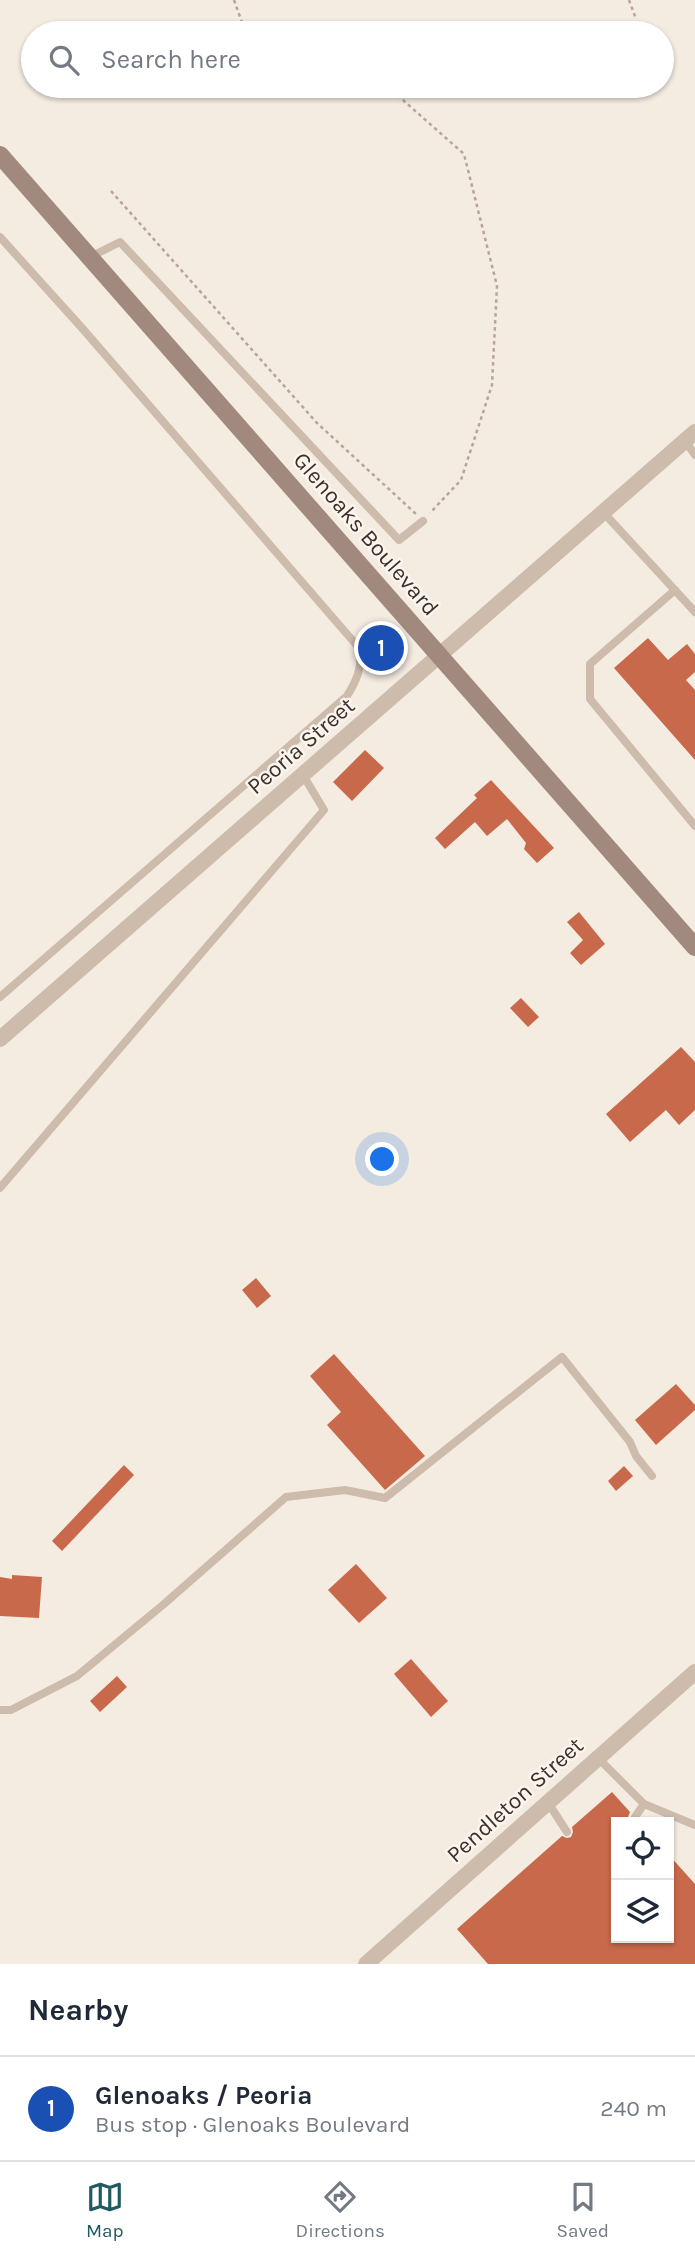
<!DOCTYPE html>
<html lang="en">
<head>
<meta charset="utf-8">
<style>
  body { margin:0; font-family:Karla,sans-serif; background:#f2f2f3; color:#1f2937 }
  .controls { position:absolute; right:21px; bottom:21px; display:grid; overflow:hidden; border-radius:0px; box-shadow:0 2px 5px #0004 }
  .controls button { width:63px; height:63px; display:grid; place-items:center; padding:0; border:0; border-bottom:2px solid #e0e1e3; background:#fff; color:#1f2937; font:35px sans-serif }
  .you { position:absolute; left:383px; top:1160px; width:24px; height:24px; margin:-18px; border:5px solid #fff; border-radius:50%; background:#1a73e8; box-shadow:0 0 0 10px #1a73e833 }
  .badge { display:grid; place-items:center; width:46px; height:46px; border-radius:50%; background:#1f5a5e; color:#fff; font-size:23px; font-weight:700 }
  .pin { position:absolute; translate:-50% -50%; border:4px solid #fff; box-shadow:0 2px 7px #0006 }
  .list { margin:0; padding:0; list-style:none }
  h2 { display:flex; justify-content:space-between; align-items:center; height:91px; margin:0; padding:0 28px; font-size:30px }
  h2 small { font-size:23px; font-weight:400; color:#747a83 }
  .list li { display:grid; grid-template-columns:46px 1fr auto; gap:21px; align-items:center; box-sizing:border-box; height:105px; padding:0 28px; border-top:2px solid #e0e1e3 }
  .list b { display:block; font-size:26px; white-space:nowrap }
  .list p { margin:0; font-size:23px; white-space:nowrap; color:#747a83 }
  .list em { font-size:23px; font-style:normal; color:#747a83 }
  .icon { flex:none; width:38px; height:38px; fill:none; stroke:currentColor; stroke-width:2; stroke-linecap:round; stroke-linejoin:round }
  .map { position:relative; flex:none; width:695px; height:1964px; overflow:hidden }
  .search { position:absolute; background:#fff; box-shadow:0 2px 5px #0004; left:21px; right:21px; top:21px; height:77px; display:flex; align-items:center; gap:18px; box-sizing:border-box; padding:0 24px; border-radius:38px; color:#747a83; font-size:26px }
  .sheet { height:196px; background:#fff }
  nav { display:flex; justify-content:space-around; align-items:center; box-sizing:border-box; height:98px; border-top:2px solid #e0e1e3; background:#fff; font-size:19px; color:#747a83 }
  nav a { display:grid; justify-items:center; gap:4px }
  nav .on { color:#1f5a5e }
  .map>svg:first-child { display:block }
</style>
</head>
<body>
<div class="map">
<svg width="695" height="1964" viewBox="0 0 695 1964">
  <rect width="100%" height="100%" fill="#f4ebe1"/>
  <g fill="#c8694b">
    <polygon points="648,638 668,660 687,644 695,654 695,672 686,680 695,690 695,760 614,668"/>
    <polygon points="365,750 384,768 352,801 333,782"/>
    <polygon points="491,780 554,848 537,863 524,849 526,843 507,819 487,836 475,822 445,849 435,838 477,798 474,795"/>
    <polygon points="579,912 605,944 581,965 570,953 583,940 567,922"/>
    <polygon points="521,998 539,1017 528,1027 510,1008"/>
    <polygon points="681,1047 695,1062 695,1110 679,1125 666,1110 630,1142 606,1114"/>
    <polygon points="256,1278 271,1296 257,1308 242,1290"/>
    <polygon points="334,1354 425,1456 385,1490 327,1425 341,1412 310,1376"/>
    <polygon points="676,1384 695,1405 695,1410 656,1445 635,1420"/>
    <polygon points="124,1465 134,1475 62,1551 52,1541"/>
    <polygon points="624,1466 633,1476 616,1491 608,1481"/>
    <polygon points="356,1564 387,1598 359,1623 328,1590"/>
    <polygon points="12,1575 42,1577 39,1618 0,1616 0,1577 12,1579"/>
    <polygon points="411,1659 448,1701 431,1717 394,1674"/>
    <polygon points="117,1676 127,1687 100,1712 90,1701"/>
    <polygon points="612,1792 630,1812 628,1817 631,1822 616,1822 616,1938 669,1938 669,1855 695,1884 695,1964 488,1964 457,1929 562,1836 567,1838 571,1837 573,1832 572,1827"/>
  </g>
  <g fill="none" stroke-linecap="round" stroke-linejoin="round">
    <g stroke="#b9a596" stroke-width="2.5" stroke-dasharray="3.5 3.5" stroke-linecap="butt">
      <polyline points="234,0 244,28 254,33"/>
      <polyline points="629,0 636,19"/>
      <polyline points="387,86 464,154 497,286 492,385 461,480 430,513"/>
      <polyline points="111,191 317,423 416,514"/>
    </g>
    <g stroke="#cdbbac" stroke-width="8">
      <path d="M0,237L82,328L360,649C362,668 357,680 347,696L0,997"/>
      <polyline points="90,257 120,242 399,540 423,521"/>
      <polyline points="685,441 695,455"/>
      <polyline points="603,512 695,612"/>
      <polyline points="675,590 590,664 590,699 695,826"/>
      <polyline points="0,1188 324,810 303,775"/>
      <polyline points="0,1710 11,1710 77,1676 164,1604 286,1497 345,1490 385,1498 562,1357 630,1442 636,1456 652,1476"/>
      <polyline points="597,1757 644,1804 695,1825"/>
      <polyline points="547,1801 567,1832"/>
      <polyline points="635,1817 644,1804"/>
    </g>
    <g stroke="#cdbbac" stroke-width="16">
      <polyline points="0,1039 695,432"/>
      <polyline points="366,1964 695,1672"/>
    </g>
    <polyline stroke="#a18a7d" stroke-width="18" points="0,155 695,947"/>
  </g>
  <g text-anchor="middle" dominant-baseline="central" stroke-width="5" stroke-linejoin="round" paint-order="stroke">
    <g font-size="23" fill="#3b302b" stroke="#fbf5ee">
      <text transform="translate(366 534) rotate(49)">Glenoaks Boulevard</text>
      <text transform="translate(301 746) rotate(-41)">Peoria Street</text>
      <text transform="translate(515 1800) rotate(-42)">Pendleton Street</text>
    </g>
  </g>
</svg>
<div class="controls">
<button><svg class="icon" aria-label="locate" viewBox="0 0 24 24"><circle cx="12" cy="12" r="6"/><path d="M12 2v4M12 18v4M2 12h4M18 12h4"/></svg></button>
<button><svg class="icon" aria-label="layers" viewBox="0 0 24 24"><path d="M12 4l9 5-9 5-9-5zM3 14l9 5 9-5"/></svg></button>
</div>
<div class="you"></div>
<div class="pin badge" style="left:381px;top:648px;background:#1a4fb4">1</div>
<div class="search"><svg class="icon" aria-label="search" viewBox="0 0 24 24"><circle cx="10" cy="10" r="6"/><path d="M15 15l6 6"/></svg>Search here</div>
</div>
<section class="sheet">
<h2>Nearby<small></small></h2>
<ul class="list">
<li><span class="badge" style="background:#1a4fb4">1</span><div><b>Glenoaks / Peoria</b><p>Bus stop · Glenoaks Boulevard</p></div><em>240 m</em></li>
</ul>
</section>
<nav>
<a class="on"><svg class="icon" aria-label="map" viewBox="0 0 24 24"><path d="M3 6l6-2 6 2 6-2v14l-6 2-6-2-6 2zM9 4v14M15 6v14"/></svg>Map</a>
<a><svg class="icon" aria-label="directions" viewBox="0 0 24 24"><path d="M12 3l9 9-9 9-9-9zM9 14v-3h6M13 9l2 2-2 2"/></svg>Directions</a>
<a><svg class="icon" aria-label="saved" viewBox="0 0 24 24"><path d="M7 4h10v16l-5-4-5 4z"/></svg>Saved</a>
</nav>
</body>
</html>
